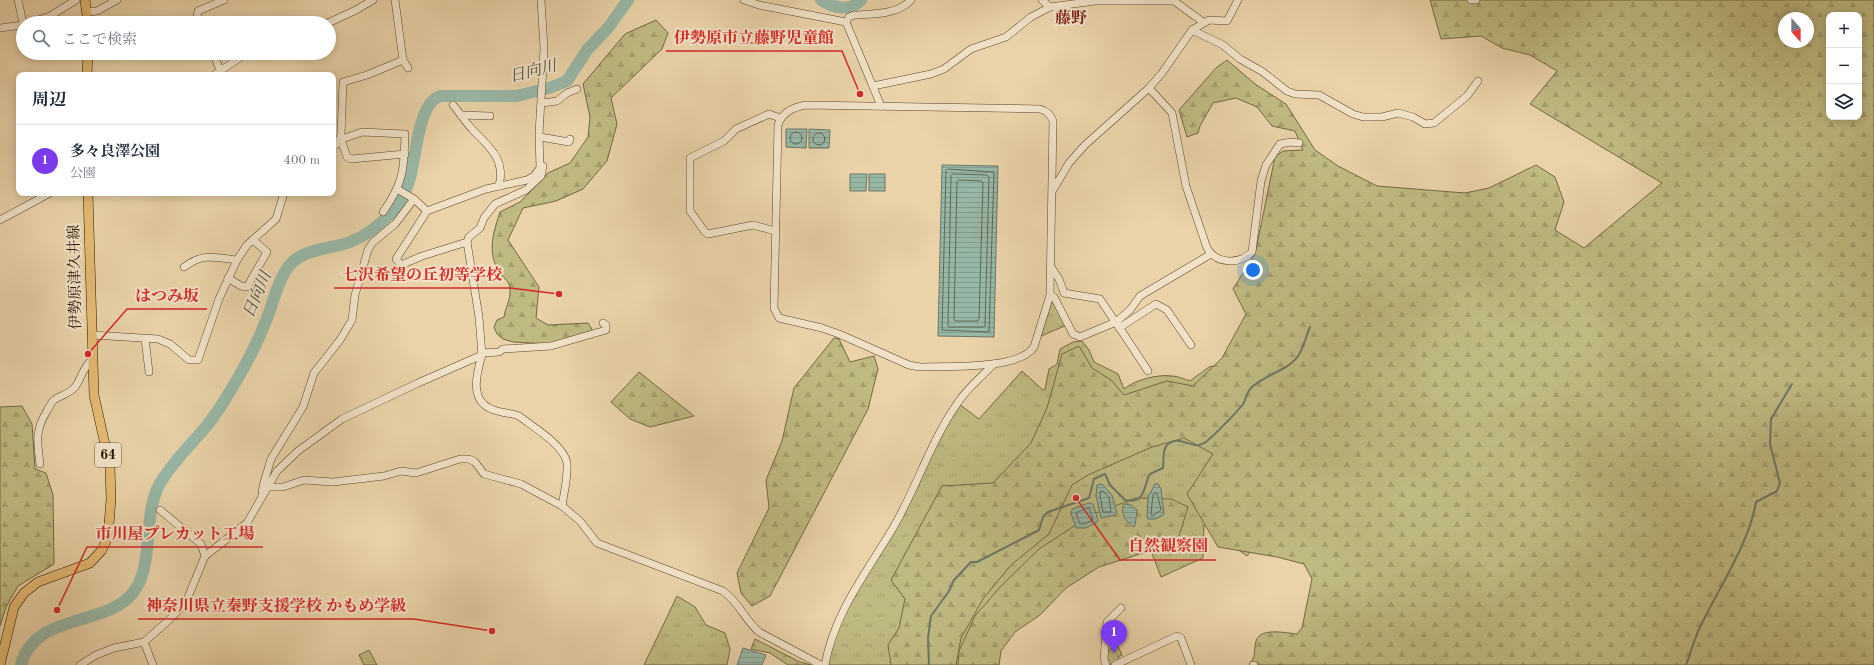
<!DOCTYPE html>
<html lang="ja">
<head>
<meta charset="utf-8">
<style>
  body { margin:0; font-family:"Old Standard TT","Noto Serif JP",serif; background:#f2f2f3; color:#1f2937 }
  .controls { position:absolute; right:12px; top:12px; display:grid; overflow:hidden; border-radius:8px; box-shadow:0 2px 10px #0003 }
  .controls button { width:36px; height:36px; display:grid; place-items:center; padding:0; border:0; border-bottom:1px solid #e0e1e3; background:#fff; color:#1f2937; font:20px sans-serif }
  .compass { position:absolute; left:1778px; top:12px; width:36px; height:36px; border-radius:50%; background:#fff; box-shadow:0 2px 10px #0003; rotate:159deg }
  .you { position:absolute; left:1253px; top:270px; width:14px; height:14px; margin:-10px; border:3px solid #fff; border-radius:50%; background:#1a73e8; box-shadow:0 0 0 6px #1a73e833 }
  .badge { display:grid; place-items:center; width:26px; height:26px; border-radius:50%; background:#7c3aed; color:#fff; font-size:13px; font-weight:700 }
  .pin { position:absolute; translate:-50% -33px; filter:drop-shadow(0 1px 2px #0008) }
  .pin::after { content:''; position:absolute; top:21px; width:14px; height:12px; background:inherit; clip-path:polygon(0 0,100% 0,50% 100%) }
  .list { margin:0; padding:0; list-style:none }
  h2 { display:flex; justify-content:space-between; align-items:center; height:52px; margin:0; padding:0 16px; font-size:17px }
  h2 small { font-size:13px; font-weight:400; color:#747a83 }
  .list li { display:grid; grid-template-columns:26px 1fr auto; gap:12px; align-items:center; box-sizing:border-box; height:72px; padding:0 16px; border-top:1px solid #e0e1e3 }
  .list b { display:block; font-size:15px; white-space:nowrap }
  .list p { margin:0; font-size:13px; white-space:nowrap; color:#747a83 }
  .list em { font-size:13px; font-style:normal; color:#747a83 }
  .icon { flex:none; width:22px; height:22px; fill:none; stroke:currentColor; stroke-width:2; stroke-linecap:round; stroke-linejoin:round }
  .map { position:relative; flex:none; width:1874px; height:665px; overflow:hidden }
  .search { position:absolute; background:#fff; box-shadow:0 2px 10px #0003; left:16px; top:16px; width:320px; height:44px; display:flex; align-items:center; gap:10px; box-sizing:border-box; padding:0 14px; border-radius:22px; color:#747a83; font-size:15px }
  .panel { position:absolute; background:#fff; box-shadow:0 2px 10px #0003; left:16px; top:72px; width:320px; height:124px; border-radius:8px }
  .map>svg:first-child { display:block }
</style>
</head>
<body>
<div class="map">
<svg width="1874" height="665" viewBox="0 0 1874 665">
  <defs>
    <pattern id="grass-tufts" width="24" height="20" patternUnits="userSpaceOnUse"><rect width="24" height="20" fill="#bfba82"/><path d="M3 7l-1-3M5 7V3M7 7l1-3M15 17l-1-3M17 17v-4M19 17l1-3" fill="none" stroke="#a49f6e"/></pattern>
    <pattern id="forest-firs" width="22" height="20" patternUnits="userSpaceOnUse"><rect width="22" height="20" fill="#bfba82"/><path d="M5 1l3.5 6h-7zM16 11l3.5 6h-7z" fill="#a49f6e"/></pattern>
    <pattern id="water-rules" width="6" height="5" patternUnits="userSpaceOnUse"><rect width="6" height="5" fill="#98b8a7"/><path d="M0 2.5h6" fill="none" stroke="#839d8e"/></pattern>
  </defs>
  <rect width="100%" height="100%" fill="#ead3a9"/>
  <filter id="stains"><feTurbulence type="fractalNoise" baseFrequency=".005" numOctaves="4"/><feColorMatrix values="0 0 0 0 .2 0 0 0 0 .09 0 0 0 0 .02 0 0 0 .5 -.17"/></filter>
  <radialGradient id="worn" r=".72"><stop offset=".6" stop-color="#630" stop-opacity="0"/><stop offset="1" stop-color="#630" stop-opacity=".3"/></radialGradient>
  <g fill="url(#grass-tufts)" stroke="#746841">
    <polygon points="1052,300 1067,325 1041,336"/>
    <path d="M1082,341L1089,350L1094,362L1118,374L1124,389C1135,380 1157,374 1172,376C1178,376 1184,379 1190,381L1209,367L1239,360L1273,523L1247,556L1204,525L1203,558L1161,577L1148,543L1118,536L970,665H827L839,624L959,404L979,419L1022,371L1043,390L1045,389L1049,369L1057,364L1060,349L1073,342Z"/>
    <polygon points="677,596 695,607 706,625 725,633 730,649 727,665 644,665"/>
    <polygon points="1117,644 1122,655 1118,657 1119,660 1110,665 1108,664 1106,661 1108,651"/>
  </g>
  <g fill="url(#forest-firs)" stroke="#746841" fill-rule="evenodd">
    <path d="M1430,0H1874V665H1249C1257,655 1253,653 1256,641C1260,627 1286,633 1297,634L1302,628L1312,579L1304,564L1277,557L1218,547L1187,494L1213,454L1184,438L1152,447L1088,475L1072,485L1049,534L1011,565L983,599L961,638L956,665H891L888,645L899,628L905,599L891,580L942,486L993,483L1031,443L1047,408L1062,354L1079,346L1092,368L1111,380L1124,395L1167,381L1193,386L1222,358L1246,314L1233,289L1255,254L1275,157L1283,151L1303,150L1295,131L1272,126L1257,107L1236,98L1213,103L1200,126L1198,133L1187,137L1179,110L1216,68L1227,60L1255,84L1286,104L1315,150L1338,166L1377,186L1465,193L1489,188L1536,165L1555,177L1564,202L1555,230L1584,248L1662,183L1530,104L1557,71L1530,55L1502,48L1481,36L1441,39ZM1829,15H1859V117H1829ZM1784,18H1808V42H1784Z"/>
    <path d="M656,20L668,33L662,49L611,98L617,124L607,161L583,189L556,201L523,208L508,240L539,287L536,318L548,325L588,323L593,331L550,344L513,342L503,339L497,334L494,327L497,320L504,317C505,309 510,300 510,293C511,280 504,280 499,272C487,251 493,234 500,212L520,202L548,173L570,163L588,137L590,117L583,84L625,34Z"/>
    <polygon points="834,338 839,339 850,362 874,356 878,369 868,409 770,596 752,606 741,593 737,573 769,508 766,480 782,441 794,388"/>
    <polygon points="639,372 694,416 650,427 630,419 611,402"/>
    <polygon points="22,406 32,424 35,469 46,473 53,495 54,564 18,586 6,607 0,626 0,407"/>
    <polygon points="1136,498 1171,499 1188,507 1179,536 1165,546 1099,567 1066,588 1040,615 1015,632 1001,651 999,665 958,665 959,651 975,616 1001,586 1039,549 1091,515"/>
    <polygon points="755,639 800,662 811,665 788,665 770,653 751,649"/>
  </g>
  <polygon fill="#bfba82" stroke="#746841" points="369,650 377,665 364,665 359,655"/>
  <g fill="url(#water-rules)" stroke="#6c7764">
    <polygon points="786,129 807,129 806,148 786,147"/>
    <polygon points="809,129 830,130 829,148 809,148"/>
    <polygon points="942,165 998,166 994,337 938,336"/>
    <polygon points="850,174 867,174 866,191 850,191"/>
    <rect x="869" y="174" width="16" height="17"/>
    <polygon points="1102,484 1112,495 1117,513 1115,515 1101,518 1096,496 1097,485"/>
    <path d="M1155,484H1158L1161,489L1164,514C1159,517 1153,522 1147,518L1148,497Z"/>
    <polygon points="1089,503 1093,504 1098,520 1096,523 1085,528 1076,528 1071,513 1072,509"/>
    <path d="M1125,504L1131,505L1137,510L1135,526L1133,527C1125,519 1121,516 1123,505Z"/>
    <polygon points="743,648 766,655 762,665 737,665"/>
  </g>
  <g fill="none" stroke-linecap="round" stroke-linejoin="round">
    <g stroke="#606754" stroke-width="1">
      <circle cx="796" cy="138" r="6"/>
      <circle cx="819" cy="139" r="6"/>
      <polygon points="948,169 994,172 989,332 942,330 946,171"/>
      <polygon points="953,174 987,175 989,177 985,326 984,327 949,327 948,325 951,176"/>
      <polygon points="959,180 981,181 983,183 979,319 978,321 955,321 954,319 957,182"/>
      <polygon points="1101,491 1103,491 1109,497 1111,512 1103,512 1100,496"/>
      <polygon points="1157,493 1161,510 1152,516 1151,514 1153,495"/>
      <polygon points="1089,508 1093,520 1084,524 1080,524 1076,513"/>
    </g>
    <g stroke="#6c7764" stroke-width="2">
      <path d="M929,665L928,638L931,616L949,591L954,580L971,562H977L1039,530L1043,517L1048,512L1089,498L1094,479L1105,474L1110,485L1125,500C1147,504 1143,485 1150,474L1163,468C1164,461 1162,450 1167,445C1180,433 1191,451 1204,443C1210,440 1239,410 1243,404C1246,399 1247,392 1251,388C1264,375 1289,370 1298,356C1304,348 1306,336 1310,327"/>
      <polyline points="1279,665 1280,665"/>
      <path d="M1686,665C1691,652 1695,637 1701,625C1719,588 1750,541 1756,502L1777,491L1780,483L1770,444L1771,419L1792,384"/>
    </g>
    <g stroke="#98b8a7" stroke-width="12">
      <path d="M821,0C833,8 851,12 861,0"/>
      <path d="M21,665C34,613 104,627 132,594C155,567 142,518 159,485C172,462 193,443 209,423C220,409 229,393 238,378C250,357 261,335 269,313C274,298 278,283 286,270C299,248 329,250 350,242C366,236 381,224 393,211C401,202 407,189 410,178C416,158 418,101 441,96H517L549,88L567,81L587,50L608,28L628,0"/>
    </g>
    <defs>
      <g id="minor">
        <polyline points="18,0 23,23"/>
        <polyline points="744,0 759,5 846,22 881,106"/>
        <polyline points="1042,0 1050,7 1095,1 1174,1 1203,22"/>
        <polyline points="1471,0 1476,0"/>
        <polyline points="87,12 97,11 117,0"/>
        <path d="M846,22L849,17L854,15C872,14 897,15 911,0"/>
        <polyline points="29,23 50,16 76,0"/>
        <polyline points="200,23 197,17 198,11 224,0"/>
        <polyline points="328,23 356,10 373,0"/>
        <polyline points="0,28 23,25"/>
        <polyline points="1192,30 1223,45 1240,59 1263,72 1287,91 1295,94 1319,95 1353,114 1363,117 1382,117 1398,113 1413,117 1425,124 1434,123 1467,96 1478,81"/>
        <polyline points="213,53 220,70"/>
        <polyline points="403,60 408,68"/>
        <polyline points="214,75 247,53"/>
        <polyline points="873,86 931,74 944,69 971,49 1006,37 1031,17 1050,7"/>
        <path d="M1149,88L1172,113L1186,186L1207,248C1216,264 1239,265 1252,252L1261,181L1266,165L1280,144L1291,142L1299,143"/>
        <polyline points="542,103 557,101 567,93 577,89"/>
        <path d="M453,105C460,113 465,122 473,130C489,147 506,159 499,186"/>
        <path d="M806,105L1040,109C1047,111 1050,114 1053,121L1050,295L1034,347C1019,370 947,366 920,367L909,365L839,334L822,328L779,318L774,308L778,125C782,112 794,107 806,105Z"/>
        <polyline points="461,115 490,116"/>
        <polyline points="540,137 569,142 570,139"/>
        <path d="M339,140L362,132L405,134C404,169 404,182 383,212"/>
        <polyline points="341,140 347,157 351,159 405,154"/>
        <polyline points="333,147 338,143 341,135 343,82 367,75 403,60 395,0"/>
        <polyline points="397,189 414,199 427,211"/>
        <polyline points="1053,190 1069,163 1085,145 1149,88 1162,73 1192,30 1209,20 1227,21 1238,0"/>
        <polyline points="0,220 50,193"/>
        <polyline points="775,231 753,225 708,234 705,232 690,211 690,158 724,141 736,129 769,114 780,118"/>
        <polyline points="467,242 469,237 480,228 484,218 495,204 526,190 541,176 543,166"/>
        <path d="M184,267C203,253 214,257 237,260"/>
        <polyline points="1051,267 1059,279 1064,293 1100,299 1114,320"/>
        <polyline points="228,278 241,286 247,287 267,252 253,240"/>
        <polyline points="1050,295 1054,297 1073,334 1080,337 1116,322 1130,310 1140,296 1211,254"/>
        <polyline points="1117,324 1148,371"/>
        <polyline points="1119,328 1156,304 1167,310 1191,345"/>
        <polyline points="92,335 158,339 170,344 189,360 198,360 219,299 237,260 247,245 276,219 284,193"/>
        <polyline points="145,339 149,372"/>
        <polyline points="482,353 499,352 503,349 551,346 606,330 606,325 603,323"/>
        <path d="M40,464C37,442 35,430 47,411C49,407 51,403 54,400C61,395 69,394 75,387C82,378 83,366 93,359"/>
        <path d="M268,487H283L304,480L333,482L384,476L401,471L416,473L460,459H469L475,462L484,474L521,484L562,506C564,493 568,477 567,463C564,445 533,427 519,416C511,413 502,413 494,410C469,402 476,375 482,355"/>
        <polyline points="262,496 263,486 271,459 303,407 314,373 340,340 352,320 355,295 368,250 373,242 395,224 414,199"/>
        <path d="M562,506L580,521L597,543L723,591C738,601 745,620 759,632L821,665"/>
        <polyline points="160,510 201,544 205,556"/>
        <polyline points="144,642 153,665"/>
        <polyline points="80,665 96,655 114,648 144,642 169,620 186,602 205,556 247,523 277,471 298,451 342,419 418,383 482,355 479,317 467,242 422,256 401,265 396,259 427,211 486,189 527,180 534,176 540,168 539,134 544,48 541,0"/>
        <path d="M825,665C834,613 867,572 893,528C917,487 931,440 959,401C968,388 982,376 994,364"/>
        <polyline points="1106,665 1104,659 1107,622 1121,608"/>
        <polyline points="1115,665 1177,636 1181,638 1191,665"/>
        <polyline points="1253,665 1254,665"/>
      </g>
      <g id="major">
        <polyline points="85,0 88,23"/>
        <polyline points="87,75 88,53"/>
        <polyline points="0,665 14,607 24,593 38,582 90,563 102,550 108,537 111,499 110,467 94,395 88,193"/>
      </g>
    </defs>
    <use href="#minor" stroke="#59452a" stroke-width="8"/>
    <use href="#major" stroke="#291600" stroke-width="10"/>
    <use href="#minor" stroke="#f1e2c7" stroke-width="7"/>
    <use href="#major" stroke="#e5ba74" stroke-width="9"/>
  </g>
  <g text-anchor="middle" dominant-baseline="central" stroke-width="4" stroke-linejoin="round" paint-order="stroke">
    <rect fill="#f1e2c7" stroke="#65533c" stroke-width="1" x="95" y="443" width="26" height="24" rx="3"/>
    <g font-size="14" font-weight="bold" fill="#291600">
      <text x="108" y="455">64</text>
    </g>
    <g font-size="15" fill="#291600" stroke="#f1e2c7">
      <text transform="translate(76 277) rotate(-91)">伊勢原津久井線</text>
    </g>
    <g font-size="16" font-weight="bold" fill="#7a1f14" stroke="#f1e2c7">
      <text x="1071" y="19">藤野</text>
    </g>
    <g font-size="16" font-style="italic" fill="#504f3a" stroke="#f1e2c7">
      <text transform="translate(533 72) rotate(-14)">日向川</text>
      <text transform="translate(258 295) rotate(-67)">日向川</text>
    </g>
  </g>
  <path fill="none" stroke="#d62828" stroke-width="1.5" d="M860 94L842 51H666M559 294L510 288H334M88 354L127 309H207M57 610L87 547H263M1076 498L1120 560H1216M492 631L414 619H138"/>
  <g fill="#d62828" stroke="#f1e2c7" stroke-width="1.5">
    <circle cx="860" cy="94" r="4"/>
    <circle cx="559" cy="294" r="4"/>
    <circle cx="88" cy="354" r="4"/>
    <circle cx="57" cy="610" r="4"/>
    <circle cx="1076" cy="498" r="4"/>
    <circle cx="492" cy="631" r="4"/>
  </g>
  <g font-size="16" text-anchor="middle" font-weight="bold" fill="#d62828" stroke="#f1e2c7" stroke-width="4" stroke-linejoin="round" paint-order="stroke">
    <text x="754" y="43">伊勢原市立藤野児童館</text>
    <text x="422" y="280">七沢希望の丘初等学校</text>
    <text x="167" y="301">はつみ坂</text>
    <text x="175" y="539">市川屋プレカット工場</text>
    <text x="1168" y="551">自然観察園</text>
    <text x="276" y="611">神奈川県立秦野支援学校 かもめ学級</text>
  </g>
  <rect width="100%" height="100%" filter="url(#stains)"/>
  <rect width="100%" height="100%" fill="url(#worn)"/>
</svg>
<div class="controls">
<button>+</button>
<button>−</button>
<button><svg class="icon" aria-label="layers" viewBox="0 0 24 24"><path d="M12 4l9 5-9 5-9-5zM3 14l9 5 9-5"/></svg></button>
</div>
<svg class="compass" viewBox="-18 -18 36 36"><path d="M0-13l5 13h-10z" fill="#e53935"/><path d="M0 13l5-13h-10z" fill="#747a83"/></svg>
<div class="you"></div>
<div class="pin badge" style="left:1114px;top:653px">1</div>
<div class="search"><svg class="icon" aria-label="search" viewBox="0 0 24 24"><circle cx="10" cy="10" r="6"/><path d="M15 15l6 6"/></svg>ここで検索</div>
<section class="panel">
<h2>周辺<small></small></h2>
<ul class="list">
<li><span class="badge">1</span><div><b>多々良澤公園</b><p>公園</p></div><em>400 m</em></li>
</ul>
</section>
</div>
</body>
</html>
